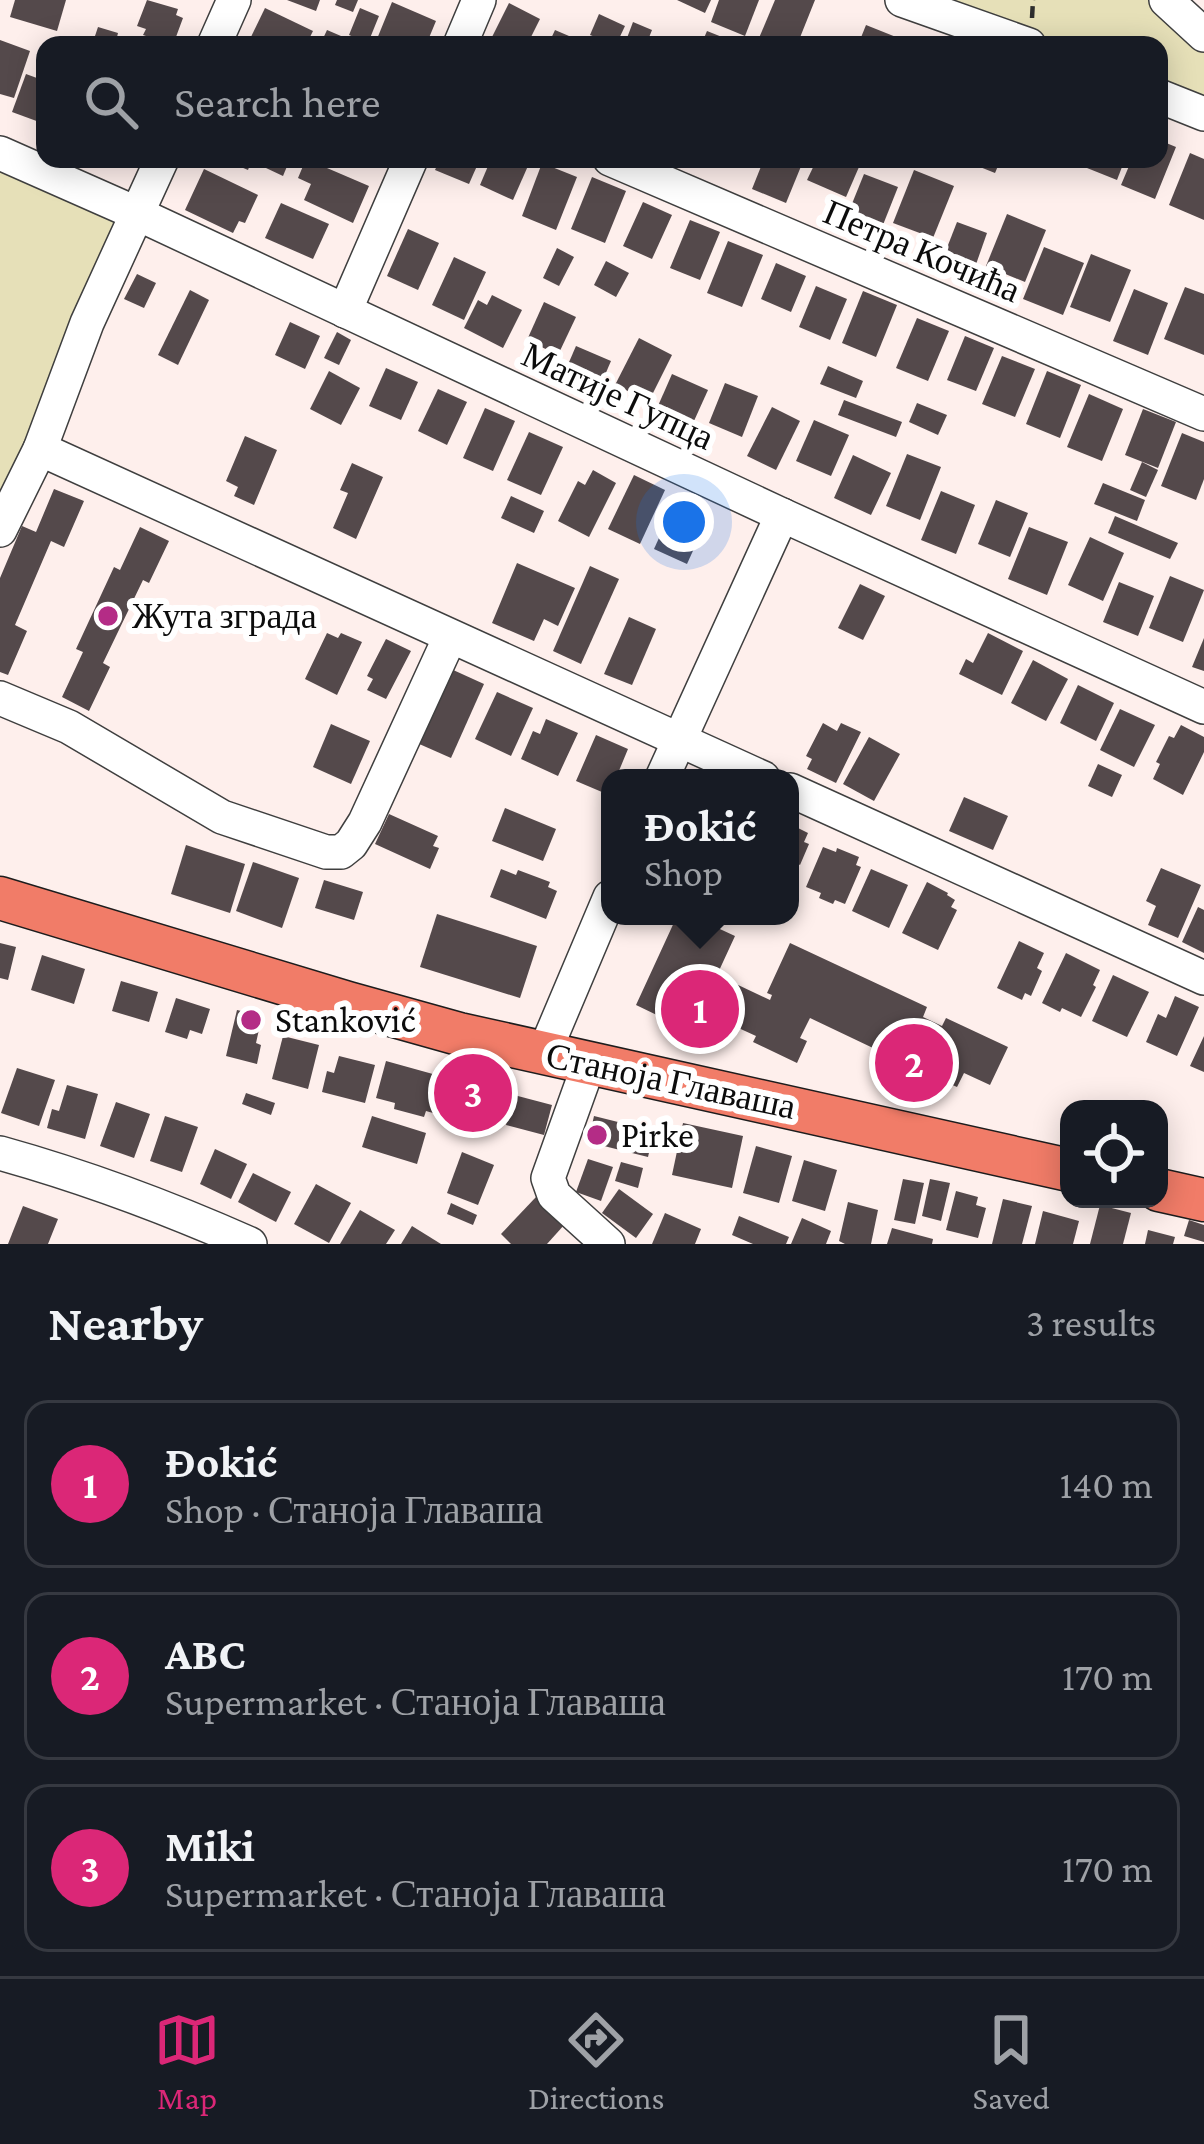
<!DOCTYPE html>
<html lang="en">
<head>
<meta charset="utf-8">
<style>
  body { margin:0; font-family:"Crimson Pro",serif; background:#20242c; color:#f1f3f6 }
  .controls { position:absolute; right:36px; bottom:36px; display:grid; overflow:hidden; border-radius:24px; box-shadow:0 6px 30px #0003 }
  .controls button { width:108px; height:108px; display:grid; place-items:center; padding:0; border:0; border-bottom:3px solid #363941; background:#171b24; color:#f1f3f6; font:60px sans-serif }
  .you { position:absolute; left:684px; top:522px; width:42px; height:42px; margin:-30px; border:9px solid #fff; border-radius:50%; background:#1a73e8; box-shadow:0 0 0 18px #1a73e833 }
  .badge { display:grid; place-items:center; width:78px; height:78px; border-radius:50%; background:#db2777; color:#fff; font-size:39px; font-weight:700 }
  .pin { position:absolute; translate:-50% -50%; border:6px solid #fff; box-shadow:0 3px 12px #0006 }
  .popup { position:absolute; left:601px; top:769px; width:198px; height:156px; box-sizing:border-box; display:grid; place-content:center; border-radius:24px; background:#171b24; filter:drop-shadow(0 3px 9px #0005); font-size:39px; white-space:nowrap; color:#9ea1a6 }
  .popup b { font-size:45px; color:#f1f3f6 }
  .popup::after { content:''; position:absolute; left:50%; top:100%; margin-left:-24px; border:24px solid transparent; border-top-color:#171b24 }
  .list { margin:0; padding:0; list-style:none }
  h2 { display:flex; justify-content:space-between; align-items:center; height:156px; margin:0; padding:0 48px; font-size:51px }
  h2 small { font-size:39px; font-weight:400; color:#9ea1a6 }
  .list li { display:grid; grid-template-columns:78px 1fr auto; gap:36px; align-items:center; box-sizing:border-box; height:168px; margin:0 24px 24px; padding:0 24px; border:3px solid #363941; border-radius:24px }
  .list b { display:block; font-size:45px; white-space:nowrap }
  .list p { margin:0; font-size:39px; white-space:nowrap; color:#9ea1a6 }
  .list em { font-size:39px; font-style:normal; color:#9ea1a6 }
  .icon { flex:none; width:66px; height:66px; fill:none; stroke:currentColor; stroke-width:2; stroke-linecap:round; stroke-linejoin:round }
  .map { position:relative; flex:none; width:1204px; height:1244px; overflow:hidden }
  .search { position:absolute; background:#171b24; box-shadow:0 6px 30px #0003; left:36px; right:36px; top:36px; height:132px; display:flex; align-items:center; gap:30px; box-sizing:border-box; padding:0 42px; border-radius:24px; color:#9ea1a6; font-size:45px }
  .sheet { height:732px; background:#171b24 }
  nav { display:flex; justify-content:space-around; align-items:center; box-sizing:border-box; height:168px; border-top:3px solid #363941; background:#171b24; font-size:33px; color:#9ea1a6 }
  nav a { display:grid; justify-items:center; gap:6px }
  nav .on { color:#db2777 }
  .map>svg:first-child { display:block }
</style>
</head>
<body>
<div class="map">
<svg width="1204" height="1244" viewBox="0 0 1204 1244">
  <rect width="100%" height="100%" fill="#feefec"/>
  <g fill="#e6e0b8">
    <polygon points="902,0 1166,0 1204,35 1204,114 1159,96 1159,45 1029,45"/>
    <polygon points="0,169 123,223 0,497"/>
  </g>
  <g fill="#54494b">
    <polygon points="15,0 66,0 57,31 10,17"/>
    <polygon points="147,0 178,9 176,15 183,18 173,45 143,35 146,29 137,26"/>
    <polygon points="287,0 320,0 316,11"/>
    <polygon points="337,0 358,0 353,12 335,5"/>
    <polygon points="677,0 711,0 705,13"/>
    <polygon points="719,0 759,0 745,36 711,22"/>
    <polygon points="775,0 815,0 797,45 776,45 759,38"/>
    <polygon points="392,2 436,21 426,45 391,45 377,39"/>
    <polygon points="509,3 540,19 527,45 488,45"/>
    <polygon points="265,8 313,31 306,45 263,45 250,39"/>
    <polygon points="360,8 379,16 368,43 349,35"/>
    <polygon points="599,14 625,26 616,45 590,35"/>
    <polygon points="633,22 652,30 646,45 627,38"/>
    <polygon points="866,25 906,41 904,45 858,45"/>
    <polygon points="98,27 118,33 115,45 92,45"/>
    <polygon points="327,30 362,45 320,45"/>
    <polygon points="555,30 590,45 548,45"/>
    <polygon points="707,31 742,45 701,45"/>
    <polygon points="0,40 30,51 14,98 0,94"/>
    <polygon points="26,74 45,81 45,114 42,123 12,112"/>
    <polygon points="1159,140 1176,147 1155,199 1121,185 1132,159 1159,159"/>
    <polygon points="1190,153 1204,159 1204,220 1169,205"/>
    <polygon points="222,159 252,159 248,170"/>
    <polygon points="270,159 290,159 283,176 266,168"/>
    <polygon points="306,159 369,186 353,223 304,200 311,184 298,178"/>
    <polygon points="440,159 480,159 469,184 435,170"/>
    <polygon points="491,159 531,159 513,200 480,185"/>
    <polygon points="764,159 804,159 786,203 752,189"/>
    <polygon points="817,159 862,160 846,197 807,180"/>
    <polygon points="960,159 1001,159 995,173"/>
    <polygon points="1085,159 1125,159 1117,180 1082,166"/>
    <polygon points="542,163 577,177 556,230 522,216"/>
    <polygon points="204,169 258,195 245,223 239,221 233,233 185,210"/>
    <polygon points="914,170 954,186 933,238 893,223"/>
    <polygon points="864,174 898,187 877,240 843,226"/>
    <polygon points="592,177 626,191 605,243 571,229"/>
    <polygon points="643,202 672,215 652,259 623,246"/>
    <polygon points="281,203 329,224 313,259 265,238"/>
    <polygon points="1007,214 1046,230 1025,282 986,266"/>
    <polygon points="690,220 720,232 700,280 670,268"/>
    <polygon points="957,222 987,233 974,270 943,258"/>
    <polygon points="408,229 439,243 418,290 387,276"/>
    <polygon points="728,241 763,255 742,307 707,293"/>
    <polygon points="1044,247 1084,263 1063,315 1023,299"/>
    <polygon points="557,248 574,257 559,286 543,278"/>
    <polygon points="1091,254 1131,270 1110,322 1070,307"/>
    <polygon points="454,257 486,272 464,320 432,305"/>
    <polygon points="606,261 629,273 616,297 594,285"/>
    <polygon points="776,263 806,276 791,312 761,299"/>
    <polygon points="137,274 156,283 144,308 124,299"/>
    <polygon points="816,286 847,299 830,340 799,327"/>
    <polygon points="1185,287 1204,294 1204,355 1164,339"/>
    <polygon points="1134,289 1168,303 1148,355 1113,341"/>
    <polygon points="190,290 209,300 178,365 158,355"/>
    <polygon points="863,291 897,305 876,357 842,343"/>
    <polygon points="492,295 522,310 503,348 464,328 478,300 487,305"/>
    <polygon points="544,302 576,317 558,355 527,340"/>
    <polygon points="917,318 949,331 928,381 896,368"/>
    <polygon points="290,322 320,336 305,369 275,355"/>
    <polygon points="337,332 351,340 339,365 324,358"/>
    <polygon points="965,336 994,348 976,391 947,380"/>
    <polygon points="639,338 672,355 649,401 615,385"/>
    <polygon points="576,346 611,361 598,391 563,376"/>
    <polygon points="1002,356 1035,369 1015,417 982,404"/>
    <polygon points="828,366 863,381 856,398 820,384"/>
    <polygon points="386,368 418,382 401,420 369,406"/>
    <polygon points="329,371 360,388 341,425 310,409"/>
    <polygon points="1047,371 1081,385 1060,438 1026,424"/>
    <polygon points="672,374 708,390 689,432 654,415"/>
    <polygon points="725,383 758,396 742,437 709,423"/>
    <polygon points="438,389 467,402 447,445 418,431"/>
    <polygon points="1089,394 1123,409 1102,461 1067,447"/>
    <polygon points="844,400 902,422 896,437 838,415"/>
    <polygon points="917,403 947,415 938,435 909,422"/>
    <polygon points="772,407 800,421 776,470 747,456"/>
    <polygon points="485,408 515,421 493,471 463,458"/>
    <polygon points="1143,409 1176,422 1158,468 1125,455"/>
    <polygon points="814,420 849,435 831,476 796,461"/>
    <polygon points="529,432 563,447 541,495 507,480"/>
    <polygon points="1182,433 1204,442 1204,479 1196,500 1161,486"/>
    <polygon points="245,436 277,450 254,505 234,496 238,487 226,481"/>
    <polygon points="907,454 941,467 920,520 886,506"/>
    <polygon points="853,455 891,473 871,515 834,498"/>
    <polygon points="1142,462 1158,470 1146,497 1130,490"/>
    <polygon points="352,463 383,477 356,539 333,528 348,493 340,490"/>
    <polygon points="593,470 616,483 589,537 558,521 578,481 585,485"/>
    <polygon points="634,475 665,490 640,544 608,529"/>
    <polygon points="1103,483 1145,500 1137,521 1094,504"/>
    <polygon points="54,489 84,501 64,547 51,541 15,625 27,631 8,675 0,672 0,578 22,526 36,532"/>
    <polygon points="941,491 975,505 956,554 921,540"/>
    <polygon points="511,496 544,511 534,533 501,518"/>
    <polygon points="678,496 711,511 687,564 654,549"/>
    <polygon points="996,500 1028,513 1010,557 978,544"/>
    <polygon points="1115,516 1178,543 1170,559 1108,533"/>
    <polygon points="140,527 169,541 149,583 143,580 103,663 110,667 89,711 62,697 83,652 76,649 114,567 120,570"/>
    <polygon points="1029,527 1068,542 1047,595 1008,579"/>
    <polygon points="1090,537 1124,553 1103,601 1068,585"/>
    <polygon points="517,563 575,588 558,626 544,619 534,641 492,623"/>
    <polygon points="590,566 619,579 581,664 553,651"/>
    <polygon points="1170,576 1204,590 1183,642 1149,628"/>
    <polygon points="1119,582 1154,596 1138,636 1103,622"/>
    <polygon points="860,584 885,596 863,640 838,628"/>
    <polygon points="629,617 656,629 632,685 604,674"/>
    <polygon points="327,633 338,638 341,633 362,642 337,695 305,679"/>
    <polygon points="988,633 1023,651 1002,695 959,674 966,659 973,663"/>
    <polygon points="1204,638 1204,671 1192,667"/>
    <polygon points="386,639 411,651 386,699 367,690 373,679 367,676"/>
    <polygon points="1033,660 1068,679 1046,721 1011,703"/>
    <polygon points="451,669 484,684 451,758 417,743"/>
    <polygon points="1078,685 1114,703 1096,741 1060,723"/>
    <polygon points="497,692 533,708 511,756 475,739"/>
    <polygon points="1120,709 1155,725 1134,767 1100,750"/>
    <polygon points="546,719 578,733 558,776 521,759 533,731 540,734"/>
    <polygon points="823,723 837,731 841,723 861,732 836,783 807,769 812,759 806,756"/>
    <polygon points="331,724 370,741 351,784 313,767"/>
    <polygon points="1181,725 1204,737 1204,752 1183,795 1153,779 1160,764 1156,762 1169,736 1174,738"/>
    <polygon points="596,735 628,749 616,778 610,778 609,795 576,781"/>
    <polygon points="869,737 900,754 874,801 843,784"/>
    <polygon points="1098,764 1122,775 1112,797 1088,786"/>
    <polygon points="964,797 1008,816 993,850 949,831"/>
    <polygon points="505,808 556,829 543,861 492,841"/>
    <polygon points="389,814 438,836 433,846 439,848 430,869 375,844"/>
    <polygon points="790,824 808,833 804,842 809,844 800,865 795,862 790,872"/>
    <polygon points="186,845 245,864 230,913 171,894"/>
    <polygon points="823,847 836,852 837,848 859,857 856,865 861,867 845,904 835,900 833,904 819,898 821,893 806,887"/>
    <polygon points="253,862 299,878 282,928 236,911"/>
    <polygon points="1161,868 1201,885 1178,938 1148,925 1156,906 1146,901"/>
    <polygon points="501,869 516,875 518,870 550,882 548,887 557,891 546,919 490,897"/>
    <polygon points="871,869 908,885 889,928 852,911"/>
    <polygon points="324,880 363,892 354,920 315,908"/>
    <polygon points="927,882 948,893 947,895 955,900 951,907 957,910 938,950 902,933"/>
    <polygon points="1198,907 1204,910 1204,953 1182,942"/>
    <polygon points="437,914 537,946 520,998 420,967"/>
    <polygon points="677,916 707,928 709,924 735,936 717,975 770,1000 772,995 767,993 790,943 927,1007 923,1017 942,1026 946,1018 1008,1047 990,1085 964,1073 957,1087 921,1071 919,1075 871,1052 873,1048 810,1018 800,1038 807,1041 797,1063 753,1042 756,1036 721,1020 717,1026 695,1016 688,1030 636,1005"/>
    <polygon points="1019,941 1044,953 1037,968 1042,971 1031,996 1025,993 1022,1000 997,988"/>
    <polygon points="0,943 16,947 8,980 0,978"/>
    <polygon points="1066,953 1100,970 1093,985 1096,987 1081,1017 1062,1008 1060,1012 1042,1003"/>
    <polygon points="42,955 85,969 74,1004 31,990"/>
    <polygon points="1113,975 1149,992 1127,1037 1092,1021"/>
    <polygon points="121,981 158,992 149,1022 112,1011"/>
    <polygon points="1175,996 1199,1007 1177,1056 1146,1042 1158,1014 1166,1018"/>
    <polygon points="176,998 210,1009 202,1034 190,1030 187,1039 165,1032"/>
    <polygon points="237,1010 262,1016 256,1043 261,1045 257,1064 226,1056"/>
    <polygon points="283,1036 319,1045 308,1089 272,1079"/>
    <polygon points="1204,1036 1204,1072 1190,1066"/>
    <polygon points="339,1056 375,1065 365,1103 322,1092 327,1071 334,1073"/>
    <polygon points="386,1061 458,1081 462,1066 493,1074 479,1126 426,1111 424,1117 394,1109 395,1103 376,1098"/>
    <polygon points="17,1068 55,1080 39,1126 1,1113"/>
    <polygon points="67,1085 98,1094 85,1139 47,1128 52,1109 59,1111"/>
    <polygon points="246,1093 275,1103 271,1115 242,1104"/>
    <polygon points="514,1095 552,1105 544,1135 506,1125"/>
    <polygon points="116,1102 150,1114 134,1158 100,1146"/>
    <polygon points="165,1116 198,1127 182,1172 150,1161"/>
    <polygon points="372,1116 426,1133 417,1164 362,1147"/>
    <polygon points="594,1116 654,1131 648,1157 588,1142"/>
    <polygon points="683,1123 743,1136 732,1188 672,1175"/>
    <polygon points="756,1146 792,1156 779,1203 743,1193"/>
    <polygon points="215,1149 247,1164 231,1199 200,1184"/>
    <polygon points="462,1152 494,1165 478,1205 447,1193"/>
    <polygon points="588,1159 613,1167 601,1201 576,1192"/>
    <polygon points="804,1160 837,1170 825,1211 792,1201"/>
    <polygon points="621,1162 643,1168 638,1188 615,1181"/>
    <polygon points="253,1173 291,1192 276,1222 238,1202"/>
    <polygon points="903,1179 924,1183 915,1224 894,1220"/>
    <polygon points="930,1179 950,1183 941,1221 922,1216"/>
    <polygon points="316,1184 351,1203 329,1243 294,1224"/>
    <polygon points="619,1189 653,1214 636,1238 602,1213"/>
    <polygon points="956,1191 978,1197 976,1205 986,1208 978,1238 946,1230"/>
    <polygon points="536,1197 565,1224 547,1244 511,1244 501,1234"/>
    <polygon points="1003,1199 1032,1206 1022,1244 992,1244"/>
    <polygon points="848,1202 878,1210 871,1244 845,1244 839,1241"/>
    <polygon points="451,1203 477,1215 473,1225 447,1214"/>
    <polygon points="1100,1205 1131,1213 1123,1244 1090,1244"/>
    <polygon points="23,1206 58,1219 48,1244 8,1244"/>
    <polygon points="360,1210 395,1230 386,1244 340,1244"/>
    <polygon points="1043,1211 1079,1221 1073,1244 1035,1244"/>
    <polygon points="665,1213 701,1229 695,1244 652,1244"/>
    <polygon points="739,1216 789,1237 786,1244 753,1244 732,1235"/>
    <polygon points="802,1218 831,1231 826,1244 791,1244"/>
    <polygon points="1189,1220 1204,1225 1204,1242 1184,1236"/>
    <polygon points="412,1226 441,1244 401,1244"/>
    <polygon points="892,1228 933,1239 932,1244 887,1244"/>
    <polygon points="1148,1230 1175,1237 1173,1244 1145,1244"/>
  </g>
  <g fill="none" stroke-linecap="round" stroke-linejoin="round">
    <defs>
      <g id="minor">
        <polyline points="902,0 1029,45"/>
        <polyline points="1166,0 1204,35"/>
        <polyline points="214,45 234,0"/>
        <polyline points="460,45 479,0"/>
        <polyline points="1159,96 1204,114"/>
        <polyline points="0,153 138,214 782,515 1204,707"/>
        <polyline points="610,159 1204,414"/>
        <polyline points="345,311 411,159"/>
        <polyline points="40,449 763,778"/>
        <polyline points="0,530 40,449 87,323 162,159"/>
        <polyline points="0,698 69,727 222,817 326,852 341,852 351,844 365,822 450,637"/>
        <polyline points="662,778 782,515"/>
        <polyline points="790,790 1204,978"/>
        <polyline points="544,1053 610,897"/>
        <polyline points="589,1064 548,1178 554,1195 608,1244"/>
        <path d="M0,1153C86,1177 169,1208 250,1244"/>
      </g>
      <g id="major">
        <polyline points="0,898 348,1003 459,1034 1069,1170"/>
        <polyline points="1159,1190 1204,1200"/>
      </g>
    </defs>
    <use href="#minor" stroke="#3f3f3f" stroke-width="36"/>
    <use href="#major" stroke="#1d1d1d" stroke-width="45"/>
    <polyline stroke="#2e2e2e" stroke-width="4.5" stroke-dasharray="12 6" stroke-linecap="butt" points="1032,18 1033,0"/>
    <use href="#minor" stroke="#fff" stroke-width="33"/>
    <use href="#major" stroke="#f17c68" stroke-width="42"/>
  </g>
  <g fill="#b42c86" stroke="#fff" stroke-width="4.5">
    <circle cx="108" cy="616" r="12"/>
    <circle cx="251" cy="1020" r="12"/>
    <circle cx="597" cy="1135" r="12"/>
  </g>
  <g text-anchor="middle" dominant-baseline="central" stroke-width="12" stroke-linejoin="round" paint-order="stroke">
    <g font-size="36" fill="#0c0c0c" stroke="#fff">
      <text transform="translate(922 251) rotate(23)">Петра Кочића</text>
      <text transform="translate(618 396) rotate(25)">Матије Гупца</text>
      <text transform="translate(671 1081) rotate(12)">Станоја Главаша</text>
    </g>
    <g font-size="36" fill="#0c0c0c" stroke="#fff" text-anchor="start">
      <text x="132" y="616">Жута зграда</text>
      <text x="275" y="1020">Stanković</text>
      <text x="621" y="1135">Pirke</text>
    </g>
  </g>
</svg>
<div class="controls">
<button><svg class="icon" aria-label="locate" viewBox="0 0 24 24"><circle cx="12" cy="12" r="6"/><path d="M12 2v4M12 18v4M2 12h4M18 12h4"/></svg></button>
</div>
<div class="you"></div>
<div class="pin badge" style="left:700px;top:1009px">1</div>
<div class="popup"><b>Đokić</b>Shop</div>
<div class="pin badge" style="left:914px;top:1063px">2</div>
<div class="pin badge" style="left:473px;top:1093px">3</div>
<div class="search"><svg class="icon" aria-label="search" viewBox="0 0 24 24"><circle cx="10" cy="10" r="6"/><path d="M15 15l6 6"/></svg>Search here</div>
</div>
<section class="sheet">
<h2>Nearby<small>3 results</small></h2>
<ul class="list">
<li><span class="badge">1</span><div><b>Đokić</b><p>Shop · Станоја Главаша</p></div><em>140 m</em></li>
<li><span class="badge">2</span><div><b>ABC</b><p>Supermarket · Станоја Главаша</p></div><em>170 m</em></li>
<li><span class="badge">3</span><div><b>Miki</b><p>Supermarket · Станоја Главаша</p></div><em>170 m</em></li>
</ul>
</section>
<nav>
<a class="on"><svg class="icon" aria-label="map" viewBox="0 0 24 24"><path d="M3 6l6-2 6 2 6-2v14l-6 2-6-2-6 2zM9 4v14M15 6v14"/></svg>Map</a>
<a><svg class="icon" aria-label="directions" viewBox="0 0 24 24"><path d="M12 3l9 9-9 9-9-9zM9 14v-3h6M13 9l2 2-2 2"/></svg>Directions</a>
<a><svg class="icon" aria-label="saved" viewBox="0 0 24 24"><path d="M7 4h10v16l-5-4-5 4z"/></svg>Saved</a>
</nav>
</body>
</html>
